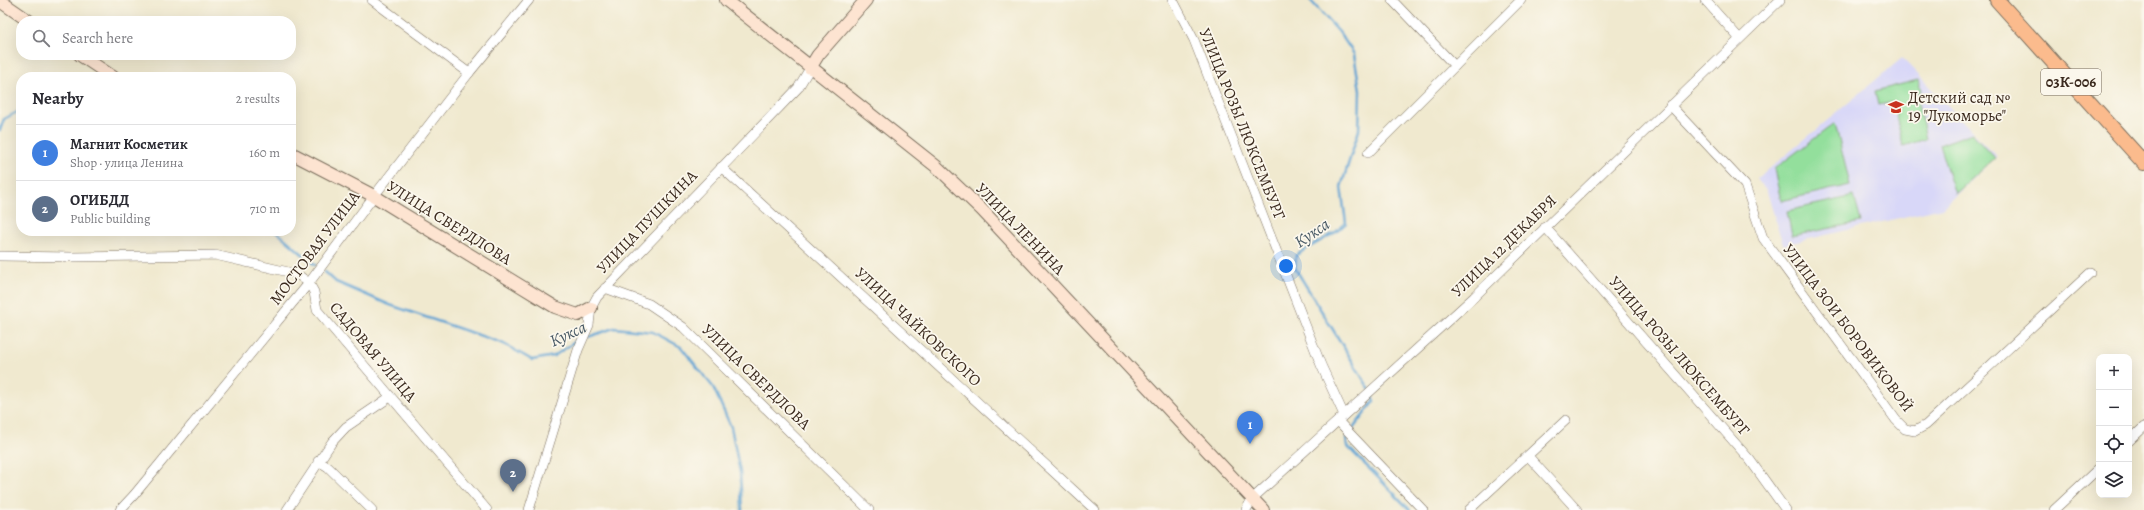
<!DOCTYPE html>
<html lang="en">
<head>
<meta charset="utf-8">
<style>
  body { margin:0; font-family:Alegreya,serif; background:#f2f2f3; color:#2b2b33 }
  .controls { position:absolute; right:12px; bottom:12px; display:grid; overflow:hidden; border-radius:8px; box-shadow:0 4px 16px #0002 }
  .controls button { width:36px; height:36px; display:grid; place-items:center; padding:0; border:0; border-bottom:1px solid #e1e1e2; background:#fff; color:#2b2b33; font:20px sans-serif }
  .you { position:absolute; left:1286px; top:266px; width:14px; height:14px; margin:-10px; border:3px solid #fff; border-radius:50%; background:#1a73e8; box-shadow:0 0 0 6px #1a73e833 }
  .badge { display:grid; place-items:center; width:26px; height:26px; border-radius:50%; background:#c8321e; color:#fff; font-size:13px; font-weight:700 }
  .pin { position:absolute; translate:-50% -33px; filter:drop-shadow(0 1px 2px #0008) }
  .pin::after { content:''; position:absolute; top:21px; width:14px; height:12px; background:inherit; clip-path:polygon(0 0,100% 0,50% 100%) }
  .list { margin:0; padding:0; list-style:none }
  h2 { display:flex; justify-content:space-between; align-items:center; height:52px; margin:0; padding:0 16px; font-size:17px }
  h2 small { font-size:13px; font-weight:400; color:#7c7c81 }
  .list li { display:grid; grid-template-columns:26px 1fr auto; gap:12px; align-items:center; box-sizing:border-box; height:56px; padding:0 16px; border-top:1px solid #e1e1e2 }
  .list b { display:block; font-size:15px; white-space:nowrap }
  .list p { margin:0; font-size:13px; white-space:nowrap; color:#7c7c81 }
  .list em { font-size:13px; font-style:normal; color:#7c7c81 }
  .icon { flex:none; width:22px; height:22px; fill:none; stroke:currentColor; stroke-width:2; stroke-linecap:round; stroke-linejoin:round }
  .map { position:relative; flex:none; width:2144px; height:510px; overflow:hidden }
  .search { position:absolute; background:#fff; box-shadow:0 4px 16px #0002; left:16px; top:16px; width:280px; height:44px; display:flex; align-items:center; gap:10px; box-sizing:border-box; padding:0 14px; border-radius:16px; color:#7c7c81; font-size:15px }
  .panel { position:absolute; background:#fff; box-shadow:0 4px 16px #0002; left:16px; top:72px; width:280px; height:164px; border-radius:16px }
  .map>svg:first-child { display:block }
</style>
</head>
<body>
<div class="map">
<svg width="2144" height="510" viewBox="0 0 2144 510">
  <rect width="100%" height="100%" fill="#fbf7ec"/>
  <filter id="ink" filterUnits="userSpaceOnUse"><feTurbulence type="fractalNoise" baseFrequency=".025" numOctaves="2"/><feDisplacementMap in="SourceGraphic" scale="8" xChannelSelector="R" yChannelSelector="G"/><feConvolveMatrix kernelMatrix="1 2 1 2 8 2 1 2 1" color-interpolation-filters="sRGB"/></filter>
  <filter id="wash" filterUnits="userSpaceOnUse"><feTurbulence type="fractalNoise" baseFrequency=".012" numOctaves="4" result="noise"/><feDisplacementMap in="SourceGraphic" scale="16" xChannelSelector="R" yChannelSelector="G"/><feGaussianBlur stdDeviation="0.9" result="paint"/><feColorMatrix in="noise" values="0 0 0 0 0 0 0 0 0 0 0 0 0 0 0 0 0 1.4 0 .05"/><feComposite in="paint" operator="in"/></filter>
  <g filter="url(#wash)">
    <rect width="100%" height="100%" fill="#f0e9cf"/>
    <polygon fill="#d8d7f8" points="1902,58 1997,157 1942,208 1783,245 1767,192 1757,179"/>
    <g fill="#93df9c" stroke="#67845d">
      <polygon points="1918,80 1921,91 1916,94 1926,139 1903,146 1893,102 1878,105 1875,91"/>
      <polygon points="1835,123 1850,185 1781,201 1774,169"/>
      <polygon points="1972,133 1995,158 1955,194 1939,145"/>
      <polygon points="1854,196 1861,222 1792,236 1787,211"/>
    </g>
    <g fill="none" stroke-linecap="round" stroke-linejoin="round">
      <g stroke="#5fa3d3" stroke-width="2.5">
        <polyline points="1310,0 1339,32 1354,54 1360,90 1359,130 1341,187 1346,223 1336,232 1296,255 1295,268 1370,390"/>
        <polyline points="0,130 4,119 21,110"/>
        <polyline points="276,231 315,265"/>
        <polyline points="325,272 336,282 390,305 502,343 532,360 554,356 579,339"/>
        <polyline points="588,337 614,328 653,332 681,347 713,387 731,427 740,472 742,510"/>
        <polyline points="1352,430 1374,401 1371,394"/>
        <polyline points="1346,439 1347,446 1410,510"/>
      </g>
    </g>
  </g>
  <g filter="url(#ink)">
    <g fill="none" stroke-linecap="round" stroke-linejoin="round">
      <defs>
        <g id="street">
          <polyline points="372,0 469,73"/>
          <polyline points="1173,0 1194,40 1321,365 1344,415"/>
          <polyline points="1392,0 1455,66"/>
          <polyline points="1705,0 1739,38"/>
          <polyline points="1670,105 1745,185 1763,238 1896,420 1905,429 1915,431 1926,425 2090,273"/>
          <polyline points="1368,153 1521,0"/>
          <polyline points="721,167 1095,510"/>
          <polyline points="1545,227 1750,460 1786,510"/>
          <polyline points="0,256 72,257 215,255 297,274 309,283 314,292 317,310 487,510"/>
          <polyline points="605,288 649,304 683,327 869,510"/>
          <polyline points="1338,421 1423,510"/>
          <polyline points="2129,441 2144,427"/>
          <polyline points="1528,456 1577,510"/>
          <polyline points="318,461 328,467 372,510"/>
          <polyline points="120,510 134,495 309,283 374,196 469,73 529,0"/>
          <polyline points="287,510 332,442 346,427 390,397"/>
          <polyline points="529,510 578,350 589,325 591,308 597,297 798,88 810,68"/>
          <polyline points="1246,510 1252,499 1474,297 1780,0"/>
          <polyline points="1469,510 1566,420"/>
          <polyline points="2054,510 2099,468"/>
        </g>
        <g id="secondary">
          <polyline points="726,0 937,167 982,210 1263,510"/>
          <polyline points="0,1 29,21"/>
          <polyline points="80,55 113,77"/>
          <polyline points="810,68 818,55 866,0"/>
          <polyline points="291,153 374,196 555,307 578,315 591,308"/>
        </g>
        <polyline id="primary" points="1997,0 2144,163"/>
      </defs>
      <use href="#street" stroke="#7a6d5c" stroke-width="10"/>
      <use href="#secondary" stroke="#7a6d5c" stroke-width="14"/>
      <use href="#primary" stroke="#7a6d5c" stroke-width="16"/>
      <use href="#street" stroke="#fff" stroke-width="9"/>
      <use href="#secondary" stroke="#fde4d1" stroke-width="12"/>
      <use href="#primary" stroke="#fbbb8d" stroke-width="14"/>
    </g>
  </g>
  <defs>
    <symbol id="school-bare" viewBox="-9 -9 18 18"><path d="M0-5L7-2L0 1L-7-2ZM-4 1L0 2.5L4 1V4Q0 6-4 4Z" fill="#c8321e" stroke="#fbf7ec" stroke-width="2.5" paint-order="stroke"/></symbol>
  </defs>
  <g fill-rule="evenodd">
    <use href="#school-bare" x="1885" y="96" width="22" height="22"/>
  </g>
  <g text-anchor="middle" dominant-baseline="central" stroke-width="3.5" stroke-linejoin="round" paint-order="stroke">
    <rect fill="#fbf7ec" stroke="#75685c" stroke-width="1" x="2041" y="69" width="60" height="26" rx="3"/>
    <g font-size="15" font-weight="bold" fill="#3b2a1e">
      <text x="2071" y="82">03К-006</text>
    </g>
    <g font-size="16" fill="#3b2a1e" stroke="#fbf7ec" text-anchor="start">
      <text x="1908" y="98">Детский сад №<tspan x="1908" dy="18">19 "Лукоморье"</tspan></text>
    </g>
    <g font-size="16" fill="#3b2a1e" stroke="#fbf7ec">
      <text transform="translate(1242 124) rotate(68)">УЛИЦА РОЗЫ ЛЮКСЕМБУРГ</text>
      <text transform="translate(647 222) rotate(-46)">УЛИЦА ПУШКИНА</text>
      <text transform="translate(449 223) rotate(32)">УЛИЦА СВЕРДЛОВА</text>
      <text transform="translate(1020 229) rotate(46)">УЛИЦА ЛЕНИНА</text>
      <text transform="translate(1504 246) rotate(-44)">УЛИЦА 12 ДЕКАБРЯ</text>
      <text transform="translate(315 248) rotate(-53)">МОСТОВАЯ УЛИЦА</text>
      <text transform="translate(918 327) rotate(43)">УЛИЦА ЧАЙКОВСКОГО</text>
      <text transform="translate(1848 328) rotate(53)">УЛИЦА ЗОИ БОРОВИКОВОЙ</text>
      <text transform="translate(373 352) rotate(50)">САДОВАЯ УЛИЦА</text>
      <text transform="translate(1679 356) rotate(49)">УЛИЦА РОЗЫ ЛЮКСЕМБУРГ</text>
      <text transform="translate(756 377) rotate(44)">УЛИЦА СВЕРДЛОВА</text>
    </g>
    <g font-size="17" font-style="italic" fill="#495a66" stroke="#fbf7ec">
      <text transform="translate(1312 233) rotate(-34)">Кукса</text>
      <text transform="translate(568 334) rotate(-25)">Кукса</text>
    </g>
  </g>
</svg>
<div class="controls">
<button>+</button>
<button>−</button>
<button><svg class="icon" aria-label="locate" viewBox="0 0 24 24"><circle cx="12" cy="12" r="6"/><path d="M12 2v4M12 18v4M2 12h4M18 12h4"/></svg></button>
<button><svg class="icon" aria-label="layers" viewBox="0 0 24 24"><path d="M12 4l9 5-9 5-9-5zM3 14l9 5 9-5"/></svg></button>
</div>
<div class="you"></div>
<div class="pin badge" style="left:1250px;top:444px;background:#3f7fe0">1</div>
<div class="pin badge" style="left:513px;top:492px;background:#5c6f8a">2</div>
<div class="search"><svg class="icon" aria-label="search" viewBox="0 0 24 24"><circle cx="10" cy="10" r="6"/><path d="M15 15l6 6"/></svg>Search here</div>
<section class="panel">
<h2>Nearby<small>2 results</small></h2>
<ul class="list">
<li><span class="badge" style="background:#3f7fe0">1</span><div><b>Магнит Косметик</b><p>Shop · улица Ленина</p></div><em>160 m</em></li>
<li><span class="badge" style="background:#5c6f8a">2</span><div><b>ОГИБДД</b><p>Public building</p></div><em>710 m</em></li>
</ul>
</section>
</div>
</body>
</html>
